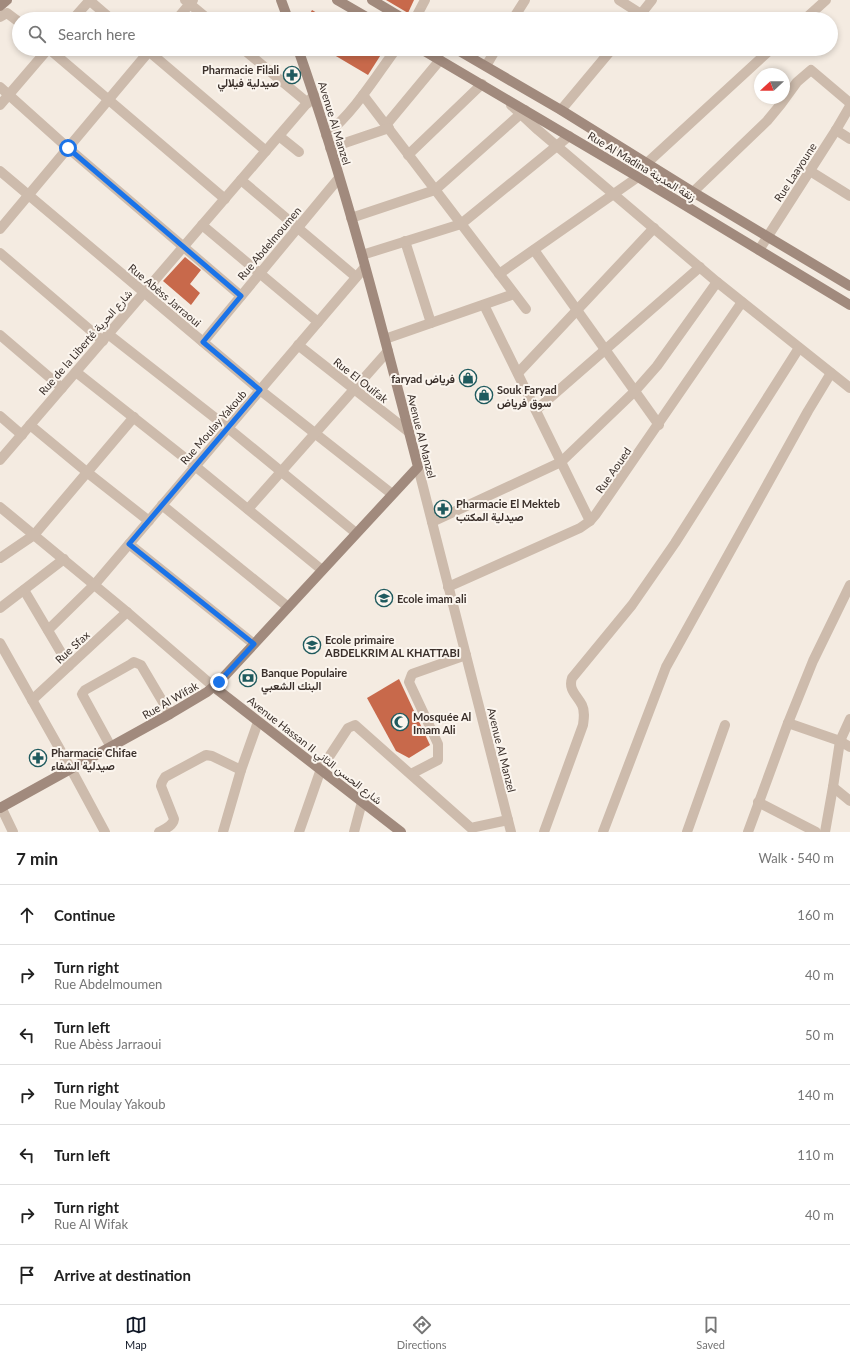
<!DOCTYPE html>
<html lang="en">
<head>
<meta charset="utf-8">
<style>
  body { margin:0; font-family:Lato,Vazirmatn,sans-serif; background:#f6f6f6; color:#222 }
  .compass { position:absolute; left:754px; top:68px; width:36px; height:36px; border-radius:50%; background:#fff; box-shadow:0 2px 6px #0003; rotate:249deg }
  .stop { position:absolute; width:12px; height:12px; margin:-9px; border:3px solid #1a73e8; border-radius:50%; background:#fff }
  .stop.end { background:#1a73e8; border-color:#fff; box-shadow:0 1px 4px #0008 }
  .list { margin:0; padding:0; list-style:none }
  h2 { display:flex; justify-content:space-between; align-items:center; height:52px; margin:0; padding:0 16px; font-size:17px }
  h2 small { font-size:13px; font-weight:400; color:#767676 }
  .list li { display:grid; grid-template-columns:26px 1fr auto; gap:12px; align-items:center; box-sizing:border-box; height:60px; padding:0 16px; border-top:1px solid #e0e0e0 }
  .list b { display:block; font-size:15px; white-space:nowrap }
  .list p { margin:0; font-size:13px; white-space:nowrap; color:#767676 }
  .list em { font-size:13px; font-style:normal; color:#767676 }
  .icon { flex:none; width:22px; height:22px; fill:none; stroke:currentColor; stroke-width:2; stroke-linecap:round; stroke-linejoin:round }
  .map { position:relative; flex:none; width:850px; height:832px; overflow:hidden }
  .search { position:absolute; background:#fff; box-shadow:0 2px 6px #0003; left:12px; right:12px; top:12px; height:44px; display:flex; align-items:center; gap:10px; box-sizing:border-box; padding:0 14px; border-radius:22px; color:#767676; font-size:15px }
  .sheet { height:472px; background:#fff }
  nav { display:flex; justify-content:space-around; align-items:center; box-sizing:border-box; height:56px; border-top:1px solid #e0e0e0; background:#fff; font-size:11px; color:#767676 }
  nav a { display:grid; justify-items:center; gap:2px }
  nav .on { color:#111827 }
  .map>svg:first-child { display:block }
</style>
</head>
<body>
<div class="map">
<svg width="850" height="832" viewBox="0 0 850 832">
  <rect width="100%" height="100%" fill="#f4ebe1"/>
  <g fill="#c8694b">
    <polygon points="386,0 414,0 408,13"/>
    <polygon points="312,10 327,19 307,19"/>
    <polygon points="324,49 376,49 382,53 368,75"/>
    <polygon points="185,257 201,270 190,284 200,293 191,305 163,281"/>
    <polygon points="399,679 430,745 409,758 396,751 367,698"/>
  </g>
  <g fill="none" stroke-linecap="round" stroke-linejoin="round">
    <g stroke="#cdbbac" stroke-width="10">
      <polyline points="89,0 111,19"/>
      <polyline points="185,0 208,19"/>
      <polyline points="619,0 641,14"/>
      <polyline points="0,17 7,13 19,22"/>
      <polyline points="73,19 90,0"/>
      <polyline points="177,19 193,0"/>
      <polyline points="415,19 425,0"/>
      <polyline points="513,19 525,0"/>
      <polyline points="637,19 652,0"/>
      <polyline points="805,19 826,0"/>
      <polyline points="49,49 225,199"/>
      <polyline points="146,49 266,151"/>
      <polyline points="243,49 308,103"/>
      <polyline points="486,66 496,49"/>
      <polyline points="0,87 68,148 241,296"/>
      <polyline points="363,95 526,309"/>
      <polyline points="0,105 48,49"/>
      <polyline points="511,105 538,130 717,282 850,388"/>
      <polyline points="561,110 612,49"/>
      <polyline points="386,125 440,60"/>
      <polyline points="836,130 850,139"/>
      <path d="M326,135C355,111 374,79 396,49"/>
      <polyline points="279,136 299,152"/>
      <polyline points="330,148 389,128"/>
      <polyline points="408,155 482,84"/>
      <polyline points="647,163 771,49"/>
      <polyline points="0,171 260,390 392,494"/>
      <polyline points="810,171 850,196"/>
      <polyline points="241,180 356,277"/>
      <polyline points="693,192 767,121 781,104 797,82 811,70 850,103"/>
      <polyline points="351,218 435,190 525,110"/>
      <polyline points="202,225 318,322"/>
      <polyline points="0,229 151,49"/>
      <polyline points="405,241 431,323"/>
      <polyline points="534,250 659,425"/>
      <polyline points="759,250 836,130 850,106"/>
      <polyline points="0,253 103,341"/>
      <polyline points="362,255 461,224 569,136"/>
      <polyline points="499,274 638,177"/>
      <polyline points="484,305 590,521"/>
      <polyline points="108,334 228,428 356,533"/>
      <polyline points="0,335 62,388"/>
      <polyline points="385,339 514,294"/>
      <polyline points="203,342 339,178"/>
      <polyline points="298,345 409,432"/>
      <polyline points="76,372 195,466 322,570"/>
      <polyline points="518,373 654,228"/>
      <polyline points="536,410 700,267"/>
      <polyline points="0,416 22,435"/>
      <polyline points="30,425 88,473 149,521"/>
      <polyline points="0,460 314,95"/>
      <polyline points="418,467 511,832"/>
      <polyline points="162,505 288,607"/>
      <polyline points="0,507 127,612 214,687"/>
      <polyline points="248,509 388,351"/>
      <polyline points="432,522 561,462 635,391 657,366 717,282"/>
      <polyline points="129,544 254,644"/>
      <polyline points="0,558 34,535 134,417"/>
      <polyline points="448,587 580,528 590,521 596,514 742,302"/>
      <polyline points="24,590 69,666"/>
      <polyline points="0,608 64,559"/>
      <polyline points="48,630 95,584 365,267"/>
      <polyline points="0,643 71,769 105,832"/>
      <polyline points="32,700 127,612"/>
      <polyline points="788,723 840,741 850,747"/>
      <polyline points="111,747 82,694 85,690 131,664 134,662 141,665 170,714"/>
      <polyline points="411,774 438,760 438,744 409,682 412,674 466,655"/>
      <polyline points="833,787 850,801"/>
      <polyline points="758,802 816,832"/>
      <polyline points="1,807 13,832"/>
      <path d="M159,832C165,829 173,826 174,819L161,786L162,782L165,777L206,755L212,756L241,770"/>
      <polyline points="223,832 241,770 258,722"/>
      <polyline points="299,832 321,769 348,728 355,725 471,828 508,820"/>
      <polyline points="354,832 362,802"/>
      <path d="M544,832L583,725C584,718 585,711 582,705C577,695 568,690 572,678L632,605L675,543L799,348"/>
      <polyline points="603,832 666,667 808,411 831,373"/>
      <polyline points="687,832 725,725"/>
      <polyline points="748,832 788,723 813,661 850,585"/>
      <polyline points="825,832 833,787 840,741 850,719"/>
    </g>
    <g stroke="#a18a7d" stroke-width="10">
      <polyline points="281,0 288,19"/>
      <polyline points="337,0 370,19"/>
      <polyline points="372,0 404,19"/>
      <polyline points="0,6 7,0"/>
      <polyline points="421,49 638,177 850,305"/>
      <polyline points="456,49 561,110 693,192 850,286"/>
      <polyline points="214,687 401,832"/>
      <path d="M0,808L170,714L207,692L219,682L418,467C382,327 346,186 298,49"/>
    </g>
  </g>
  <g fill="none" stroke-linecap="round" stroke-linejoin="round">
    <polyline stroke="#1a73e8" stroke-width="5" points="68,148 241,296 203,342 260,390 129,544 254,644 219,682"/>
  </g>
  <defs>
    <symbol id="pharmacy-ring" viewBox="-11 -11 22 22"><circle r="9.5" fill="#fbf5ee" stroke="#1f5a5e" stroke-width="1.5"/><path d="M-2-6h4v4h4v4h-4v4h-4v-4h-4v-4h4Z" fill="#1f5a5e"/></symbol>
    <symbol id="shop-ring" viewBox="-11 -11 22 22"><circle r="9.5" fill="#fbf5ee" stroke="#1f5a5e" stroke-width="1.5"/><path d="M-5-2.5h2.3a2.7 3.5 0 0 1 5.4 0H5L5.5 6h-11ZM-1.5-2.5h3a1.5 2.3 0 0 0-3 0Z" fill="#1f5a5e"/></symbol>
    <symbol id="school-ring" viewBox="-11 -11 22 22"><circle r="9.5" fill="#fbf5ee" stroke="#1f5a5e" stroke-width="1.5"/><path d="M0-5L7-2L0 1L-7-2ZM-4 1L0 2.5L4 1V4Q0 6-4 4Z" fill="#1f5a5e"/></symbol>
    <symbol id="bank-ring" viewBox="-11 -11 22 22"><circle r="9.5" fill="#fbf5ee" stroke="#1f5a5e" stroke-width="1.5"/><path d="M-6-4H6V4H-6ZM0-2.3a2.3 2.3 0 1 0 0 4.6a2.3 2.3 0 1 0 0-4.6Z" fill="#1f5a5e"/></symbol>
    <symbol id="mosque-ring" viewBox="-11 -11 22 22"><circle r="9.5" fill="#fbf5ee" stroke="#1f5a5e" stroke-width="1.5"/><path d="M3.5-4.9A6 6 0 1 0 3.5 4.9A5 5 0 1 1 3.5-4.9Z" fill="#1f5a5e"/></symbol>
  </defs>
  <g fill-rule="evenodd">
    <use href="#pharmacy-ring" x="282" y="65" width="20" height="20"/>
    <use href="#shop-ring" x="458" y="368" width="20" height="20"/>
    <use href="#shop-ring" x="474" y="385" width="20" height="20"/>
    <use href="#pharmacy-ring" x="433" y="499" width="20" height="20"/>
    <use href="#school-ring" x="374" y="588" width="20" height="20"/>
    <use href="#school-ring" x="302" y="635" width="20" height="20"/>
    <use href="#bank-ring" x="238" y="668" width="20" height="20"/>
    <use href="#mosque-ring" x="390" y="712" width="20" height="20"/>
    <use href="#pharmacy-ring" x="28" y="748" width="20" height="20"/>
  </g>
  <g text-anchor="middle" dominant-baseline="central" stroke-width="4" stroke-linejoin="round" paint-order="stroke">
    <g font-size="11" font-weight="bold" fill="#3b302b" stroke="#fbf5ee" text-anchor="start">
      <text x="279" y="69" text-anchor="end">Pharmacie Filali<tspan x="279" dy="13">صيدلية فيلالي</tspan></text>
      <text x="455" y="378" text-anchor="end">faryad فرياض</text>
      <text x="497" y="389">Souk Faryad<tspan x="497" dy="13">سوق فرياض</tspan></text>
      <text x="456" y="503">Pharmacie El Mekteb<tspan x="456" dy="13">صيدلية المكتب</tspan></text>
      <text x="397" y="598">Ecole imam ali</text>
      <text x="325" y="639">Ecole primaire<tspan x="325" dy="13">ABDELKRIM AL KHATTABI</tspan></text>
      <text x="261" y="672">Banque Populaire<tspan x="261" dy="13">البنك الشعبي</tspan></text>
      <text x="413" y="716">Mosquée Al<tspan x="413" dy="13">Imam Ali</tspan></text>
      <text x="51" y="752">Pharmacie Chifae<tspan x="51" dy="13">صيدلية الشفاء</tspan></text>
    </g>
    <g font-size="11" fill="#3b302b" stroke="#fbf5ee">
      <text transform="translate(335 123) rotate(73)">Avenue Al Manzel</text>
      <text transform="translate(642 166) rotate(31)">Rue Al Madina زنقة المدينة</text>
      <text transform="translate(795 172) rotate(-57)">Rue Laayoune</text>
      <text transform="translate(269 243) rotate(-50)">Rue Abdelmoumen</text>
      <text transform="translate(165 295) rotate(40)">Rue Abèss Jarraoui</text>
      <text transform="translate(85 342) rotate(-49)">Rue de la Liberté شارع الحرية</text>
      <text transform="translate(361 380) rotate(38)">Rue El Ouifak</text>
      <text transform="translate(213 427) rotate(-49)">Rue Moulay Yakoub</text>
      <text transform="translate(422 436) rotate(76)">Avenue Al Manzel</text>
      <text transform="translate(613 470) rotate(-55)">Rue Aoued</text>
      <text transform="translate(72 647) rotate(-43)">Rue Sfax</text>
      <text transform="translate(170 700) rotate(-30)">Rue Al Wifak</text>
      <text transform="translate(315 750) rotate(38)">Avenue Hassan II شارع الحسن الثاني</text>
      <text transform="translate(502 750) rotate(76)">Avenue Al Manzel</text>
    </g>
  </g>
</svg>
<svg class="compass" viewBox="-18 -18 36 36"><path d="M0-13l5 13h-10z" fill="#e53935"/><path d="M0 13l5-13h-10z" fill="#767676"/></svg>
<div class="stop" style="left:68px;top:148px"></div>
<div class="stop end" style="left:219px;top:682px"></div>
<div class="search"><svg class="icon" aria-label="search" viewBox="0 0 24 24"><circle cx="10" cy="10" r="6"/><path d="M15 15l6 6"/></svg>Search here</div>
</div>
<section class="sheet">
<h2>7 min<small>Walk · 540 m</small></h2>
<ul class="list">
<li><svg class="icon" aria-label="ahead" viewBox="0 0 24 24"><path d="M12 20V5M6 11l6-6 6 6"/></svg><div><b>Continue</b></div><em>160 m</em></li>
<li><svg class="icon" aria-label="right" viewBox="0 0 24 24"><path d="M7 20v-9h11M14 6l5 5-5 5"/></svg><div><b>Turn right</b><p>Rue Abdelmoumen</p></div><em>40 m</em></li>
<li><svg class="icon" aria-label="left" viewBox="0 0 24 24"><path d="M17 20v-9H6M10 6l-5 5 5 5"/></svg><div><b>Turn left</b><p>Rue Abèss Jarraoui</p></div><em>50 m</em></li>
<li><svg class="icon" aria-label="right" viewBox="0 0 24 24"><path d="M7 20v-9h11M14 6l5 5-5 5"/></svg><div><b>Turn right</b><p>Rue Moulay Yakoub</p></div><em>140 m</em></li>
<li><svg class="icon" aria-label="left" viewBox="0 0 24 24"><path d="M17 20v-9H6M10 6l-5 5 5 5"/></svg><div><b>Turn left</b></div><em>110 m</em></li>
<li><svg class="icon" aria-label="right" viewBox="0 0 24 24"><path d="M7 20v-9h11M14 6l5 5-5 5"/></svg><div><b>Turn right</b><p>Rue Al Wifak</p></div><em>40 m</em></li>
<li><svg class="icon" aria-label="arrive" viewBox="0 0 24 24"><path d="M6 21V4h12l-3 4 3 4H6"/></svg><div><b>Arrive at destination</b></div></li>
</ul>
</section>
<nav>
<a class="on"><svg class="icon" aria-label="map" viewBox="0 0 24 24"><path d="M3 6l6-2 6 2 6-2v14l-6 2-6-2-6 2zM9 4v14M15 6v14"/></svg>Map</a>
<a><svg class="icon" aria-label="directions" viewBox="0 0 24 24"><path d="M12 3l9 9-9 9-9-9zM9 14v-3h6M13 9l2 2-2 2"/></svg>Directions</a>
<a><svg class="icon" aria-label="saved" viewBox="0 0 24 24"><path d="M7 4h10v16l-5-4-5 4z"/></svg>Saved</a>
</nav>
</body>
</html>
